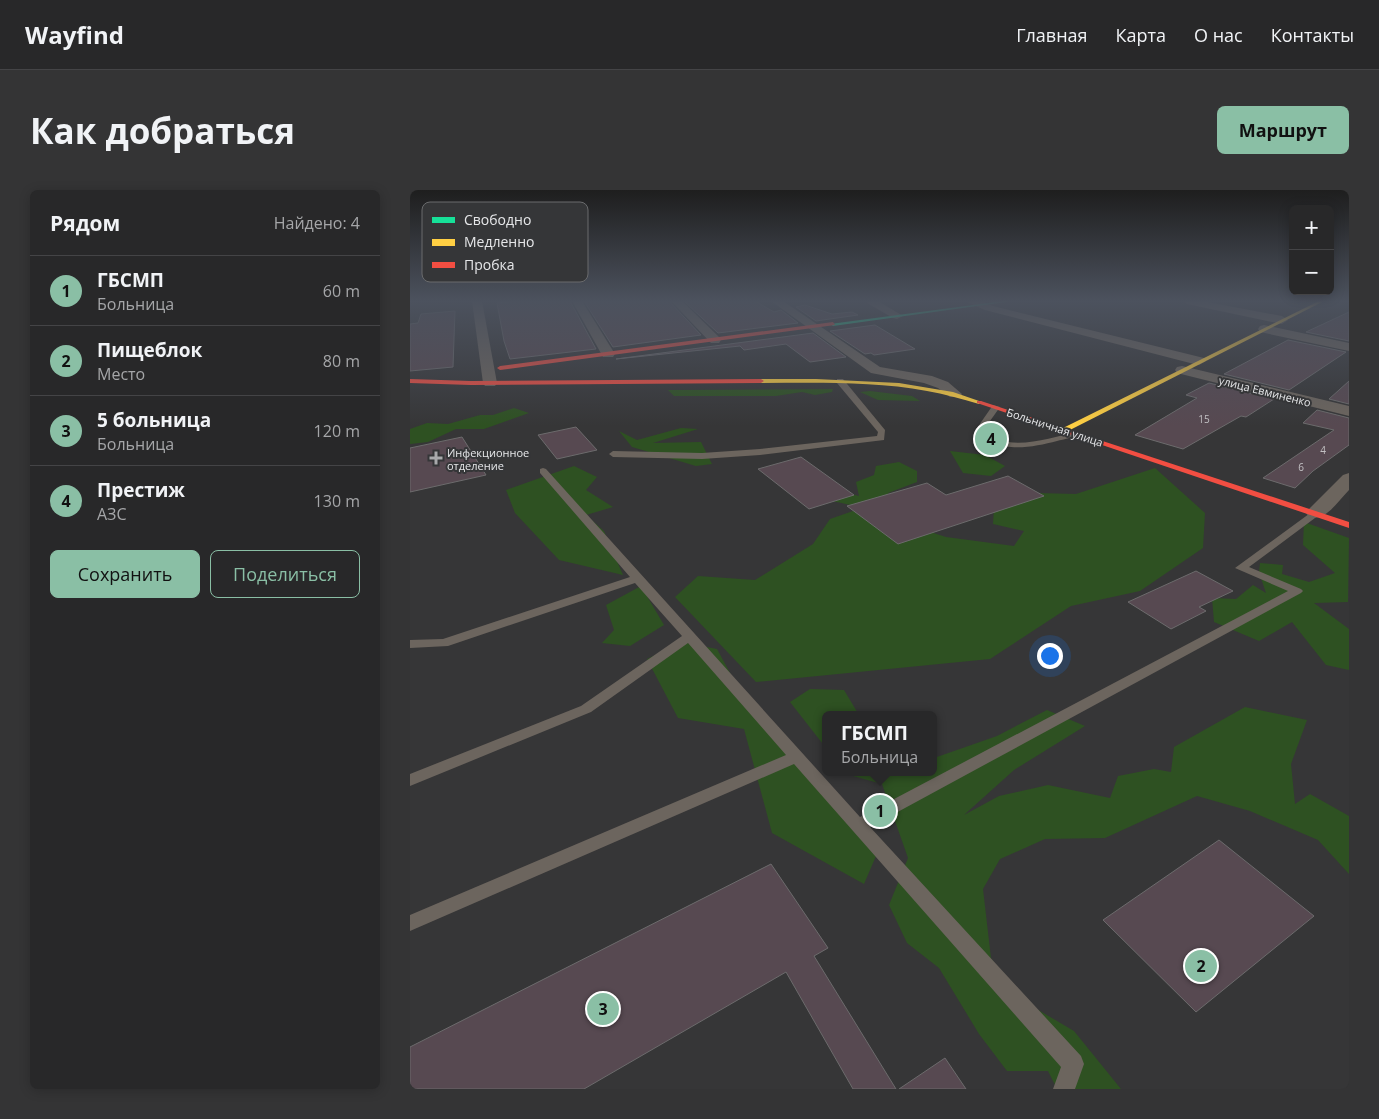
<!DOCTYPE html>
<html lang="ru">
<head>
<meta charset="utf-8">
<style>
  body { margin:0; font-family:"Open Sans",sans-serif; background:#343435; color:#f1f3f6 }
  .controls { position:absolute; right:15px; top:15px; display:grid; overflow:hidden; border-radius:8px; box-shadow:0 2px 12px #0003 }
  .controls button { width:45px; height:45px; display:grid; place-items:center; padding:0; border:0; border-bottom:1px solid #444446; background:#282829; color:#f1f3f6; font:25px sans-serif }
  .you { position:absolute; left:639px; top:465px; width:18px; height:18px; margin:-12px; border:4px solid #fff; border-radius:50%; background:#1a73e8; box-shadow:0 0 0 8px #1a73e833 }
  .badge { display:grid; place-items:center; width:32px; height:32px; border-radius:50%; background:#8abfa5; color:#111; font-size:16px; font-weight:700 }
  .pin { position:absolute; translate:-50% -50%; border:2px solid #fff; box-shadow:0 1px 5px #0006 }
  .popup { position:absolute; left:412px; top:521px; width:115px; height:65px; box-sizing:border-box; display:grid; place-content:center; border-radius:8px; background:#282829; filter:drop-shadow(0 1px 4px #0005); font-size:16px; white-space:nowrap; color:#a5a6a8 }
  .popup b { font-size:19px; color:#f1f3f6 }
  .popup::after { content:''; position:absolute; left:50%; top:100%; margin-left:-10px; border:10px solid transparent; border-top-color:#282829 }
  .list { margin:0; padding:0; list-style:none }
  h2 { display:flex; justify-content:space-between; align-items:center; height:65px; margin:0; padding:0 20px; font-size:21px }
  h2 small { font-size:16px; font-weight:400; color:#a5a6a8 }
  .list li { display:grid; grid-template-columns:32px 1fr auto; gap:15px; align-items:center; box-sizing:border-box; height:70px; padding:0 20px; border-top:1px solid #444446 }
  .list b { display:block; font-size:19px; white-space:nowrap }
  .list p { margin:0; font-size:16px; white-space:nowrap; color:#a5a6a8 }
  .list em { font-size:16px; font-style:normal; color:#a5a6a8 }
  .actions { display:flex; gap:10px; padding:15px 20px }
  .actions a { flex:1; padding:11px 0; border:1px solid #8abfa5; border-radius:8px; text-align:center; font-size:18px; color:#8abfa5 }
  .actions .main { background:#8abfa5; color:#111 }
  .map { position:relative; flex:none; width:939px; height:899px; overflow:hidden; border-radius:8px }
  header { display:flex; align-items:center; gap:30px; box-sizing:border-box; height:70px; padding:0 25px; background:#282829; border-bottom:1px solid #444446 }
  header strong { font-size:24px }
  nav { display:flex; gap:28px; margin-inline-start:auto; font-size:18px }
  .intro { display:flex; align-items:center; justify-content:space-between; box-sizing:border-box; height:120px; padding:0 30px }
  h1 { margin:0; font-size:35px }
  .button { padding:12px 22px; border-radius:8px; background:#8abfa5; color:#111; font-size:18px; font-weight:700 }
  main { display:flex; gap:30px; padding:0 30px }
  aside { flex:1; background:#282829; border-radius:8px; box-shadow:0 2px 12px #0003 }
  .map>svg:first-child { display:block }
</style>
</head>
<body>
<header>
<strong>Wayfind</strong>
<nav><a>Главная</a><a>Карта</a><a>О нас</a><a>Контакты</a></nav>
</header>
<div class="intro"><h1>Как добраться</h1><a class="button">Маршрут</a></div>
<main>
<aside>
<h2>Рядом<small>Найдено: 4</small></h2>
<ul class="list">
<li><span class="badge">1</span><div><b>ГБСМП</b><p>Больница</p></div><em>60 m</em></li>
<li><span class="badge">2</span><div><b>Пищеблок</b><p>Место</p></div><em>80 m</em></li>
<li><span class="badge">3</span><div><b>5 больница</b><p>Больница</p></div><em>120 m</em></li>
<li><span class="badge">4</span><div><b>Престиж</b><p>АЗС</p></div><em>130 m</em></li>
</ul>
<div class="actions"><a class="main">Сохранить</a><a>Поделиться</a></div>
</aside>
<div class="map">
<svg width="939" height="899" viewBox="0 0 939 899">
  <rect width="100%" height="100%" fill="#363637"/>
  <g fill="#2e5122">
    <polygon points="423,199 422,202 405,205 392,202 366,206 264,206 258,200"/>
    <polygon points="460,201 502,206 510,211 468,210 450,202"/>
    <polygon points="104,218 119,223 74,239 46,239 18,252 0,254 0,239 17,233 38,234 70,225 83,225"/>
    <polygon points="271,238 288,239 243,253 291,252 302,274 286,276 222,257 209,241 227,250"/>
    <polygon points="540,261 575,265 595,276 581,286 553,283"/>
    <polygon points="489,272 507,281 507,292 478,303 487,325 422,311 426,300 449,306 446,292 464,285 466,276"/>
    <polygon points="164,276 187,287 176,300 203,317 176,325 194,341 213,385 149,370 105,323 96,300"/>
    <polygon points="745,278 795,323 793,358 730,401 661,416 580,469 346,492 265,407 288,386 345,390 403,354 420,329 443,321 489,332 536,347 604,356 614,341 583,334 585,302 666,304"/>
    <polygon points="894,332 939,348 938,412 904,413 939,439 939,480 916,475 882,432 849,451 804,432 802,408 826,409 843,395 856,403 849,382 850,373 873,375 872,384 899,392 925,383 893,355"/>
    <polygon points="231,396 254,435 220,456 192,453 204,440 196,415"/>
    <polygon points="272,452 307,459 343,525 472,652 454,694 362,643 334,539 268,528 237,469"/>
    <polygon points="400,499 434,500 449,525 416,525 416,558 380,512"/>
    <polygon points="835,517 897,530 881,574 885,614 900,604 939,626 939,684 908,650 840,621 787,606 695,648 635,649 590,669 573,699 581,768 608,808 664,841 711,899 647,899 638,881 597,881 569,844 529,778 497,753 479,715 498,668 472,594 443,586 439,582 524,582 524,568 587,546 637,520 675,536 604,580 554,625 589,606 638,595 700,608 708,586 744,579 761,582 764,557"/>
  </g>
  <g fill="#574951" stroke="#6c6b6c">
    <polygon points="106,111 160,111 186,159 100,169 94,151 87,113"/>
    <polygon points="174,111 259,111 291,145 203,157"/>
    <polygon points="274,111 345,111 364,122 371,120 388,133 308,143"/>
    <polygon points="395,115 422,124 442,122 448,125 406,131 386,117"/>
    <polygon points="45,121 43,177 0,181 0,134 8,133 11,124"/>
    <polygon points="939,122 939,151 896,142"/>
    <polygon points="465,135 505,159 464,165 461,163 455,164 420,141"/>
    <polygon points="403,143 436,167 400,172 376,154 334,160 330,156 206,169"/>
    <polygon points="878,150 936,162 879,200 814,184"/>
    <polygon points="939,191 939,214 919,209"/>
    <polygon points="799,193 864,209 836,227 831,226 773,259 725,245 787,208 776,205"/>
    <polygon points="907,220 939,228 939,255 903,281 885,298 853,288 924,240 893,233"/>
    <polygon points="166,237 187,260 147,269 128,245"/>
    <polygon points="52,247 76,285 0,302 0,258"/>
    <polygon points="391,267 444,305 399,319 348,279"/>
    <polygon points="598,286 634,306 488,354 437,316 517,293 536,305"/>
    <polygon points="786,381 823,401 789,417 796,421 761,439 718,412"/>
    <polygon points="809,650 904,726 786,822 693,730"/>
    <polygon points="361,674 418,758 404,766 486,899 443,899 376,782 174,899 0,899 0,857"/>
    <polygon points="535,868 556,899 489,899"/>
  </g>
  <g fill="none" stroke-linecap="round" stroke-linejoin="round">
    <g fill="#6c655e" fill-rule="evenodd">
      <polygon points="427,189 433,189 475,240 474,250 350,265 292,269 203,267 199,264 203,261 292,263 350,259 467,246 468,242 427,193"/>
      <path d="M583,215L590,217L575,238C592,265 640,248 665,242L669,244C663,248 654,249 647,251C620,258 584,265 567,238Z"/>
      <polygon points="133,278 136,279 450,627 878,401 825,378 903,321 909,321 909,325 839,377 891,399 893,401 891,403 460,637 671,866 674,874 665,899 643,899 651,877 384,574 0,741 0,725 376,565 278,453 181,522 0,596 0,584 171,516 272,446 225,393 38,456 0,458 0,450 33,449 220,387 130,283 130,279"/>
    </g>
    <g fill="#6c655e" fill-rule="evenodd">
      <polygon points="62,111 72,111 87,193 85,196 75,196 73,193"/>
      <polygon points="162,111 172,111 205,164 203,167 193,167"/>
      <polygon points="261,111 272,111 309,147 311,150 309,153 301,153"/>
      <polygon points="361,111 373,111 470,177 522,186 538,192 552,204 550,207 540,207 528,198 514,193 461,183"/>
      <polygon points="456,111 468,111 493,126 487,129 483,128 457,113"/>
      <polygon points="558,111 571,111 583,116 794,168 796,171 789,175 784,174 575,120 559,113"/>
      <polygon points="772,111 792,111 872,126 878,130 872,134 777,114"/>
      <polygon points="854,135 939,153 939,161 850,142 848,139 850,136"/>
      <polygon points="772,176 939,216 939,226 767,183 765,180 767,177"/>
      <path d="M939,283V300C928,311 916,332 899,327L896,323L899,319L933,285Z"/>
    </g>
    <polygon fill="#16e098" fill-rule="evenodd" points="593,111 603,111 423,136 420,134"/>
    <g fill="#ffcf43" fill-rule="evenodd">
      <polygon points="909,111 914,111 656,242 649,240"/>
      <path d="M406,189L489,193L543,202L572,212L569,214C552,209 534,204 517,201C462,191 406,193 351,193L348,191L351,189Z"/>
    </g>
    <g fill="#f24e42" fill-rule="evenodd">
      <polygon points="423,132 425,135 90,180 87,178 90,176"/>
      <polygon points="0,189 61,191 351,189 354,191 351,193 61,195 0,193"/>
      <polygon points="567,211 571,211 939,332 939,338 567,213"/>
    </g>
  </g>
  <linearGradient id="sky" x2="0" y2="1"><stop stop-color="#1e1e1e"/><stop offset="0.47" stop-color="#4c525e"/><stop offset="1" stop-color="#4c525e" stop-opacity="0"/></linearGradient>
  <rect width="939" height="236" fill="url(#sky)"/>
  <path fill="#a8a9ab" stroke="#353638" stroke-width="2" d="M23.5 260.5h5v5h5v5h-5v5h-5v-5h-5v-5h5z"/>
  <g text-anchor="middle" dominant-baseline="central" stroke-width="4" stroke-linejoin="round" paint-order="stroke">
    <g font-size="10" fill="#c2c0c3">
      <text x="794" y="229">15</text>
      <text x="913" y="260">4</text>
      <text x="891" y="277">6</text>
    </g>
    <g font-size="11" fill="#e6e7e9" stroke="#353638">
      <text transform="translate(855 201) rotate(14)">улица Евминенко</text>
      <text transform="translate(645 237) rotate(18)">Больничная улица</text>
    </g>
    <g font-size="11" fill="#e6e7e9" stroke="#353638" text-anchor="start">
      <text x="37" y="262">Инфекционное<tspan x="37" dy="13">отделение</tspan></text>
    </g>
  </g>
  <rect x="12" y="12" width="166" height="80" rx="8" fill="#353638" stroke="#6a6b6d" stroke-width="1"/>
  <rect x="22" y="27" width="23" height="6" fill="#16e098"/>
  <rect x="22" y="49" width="23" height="7" fill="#ffcf43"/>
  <rect x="22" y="72" width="23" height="6" fill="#f24e42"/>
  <g font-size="14" fill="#e6e7e9">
    <text x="54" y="35">Свободно</text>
    <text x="54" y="57">Медленно</text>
    <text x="54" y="80">Пробка</text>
  </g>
</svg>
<div class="controls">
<button>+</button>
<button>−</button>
</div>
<div class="you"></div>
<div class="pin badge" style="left:470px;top:621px">1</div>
<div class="popup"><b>ГБСМП</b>Больница</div>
<div class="pin badge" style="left:791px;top:776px">2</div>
<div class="pin badge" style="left:193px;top:819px">3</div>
<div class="pin badge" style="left:581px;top:249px">4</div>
</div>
</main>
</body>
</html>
